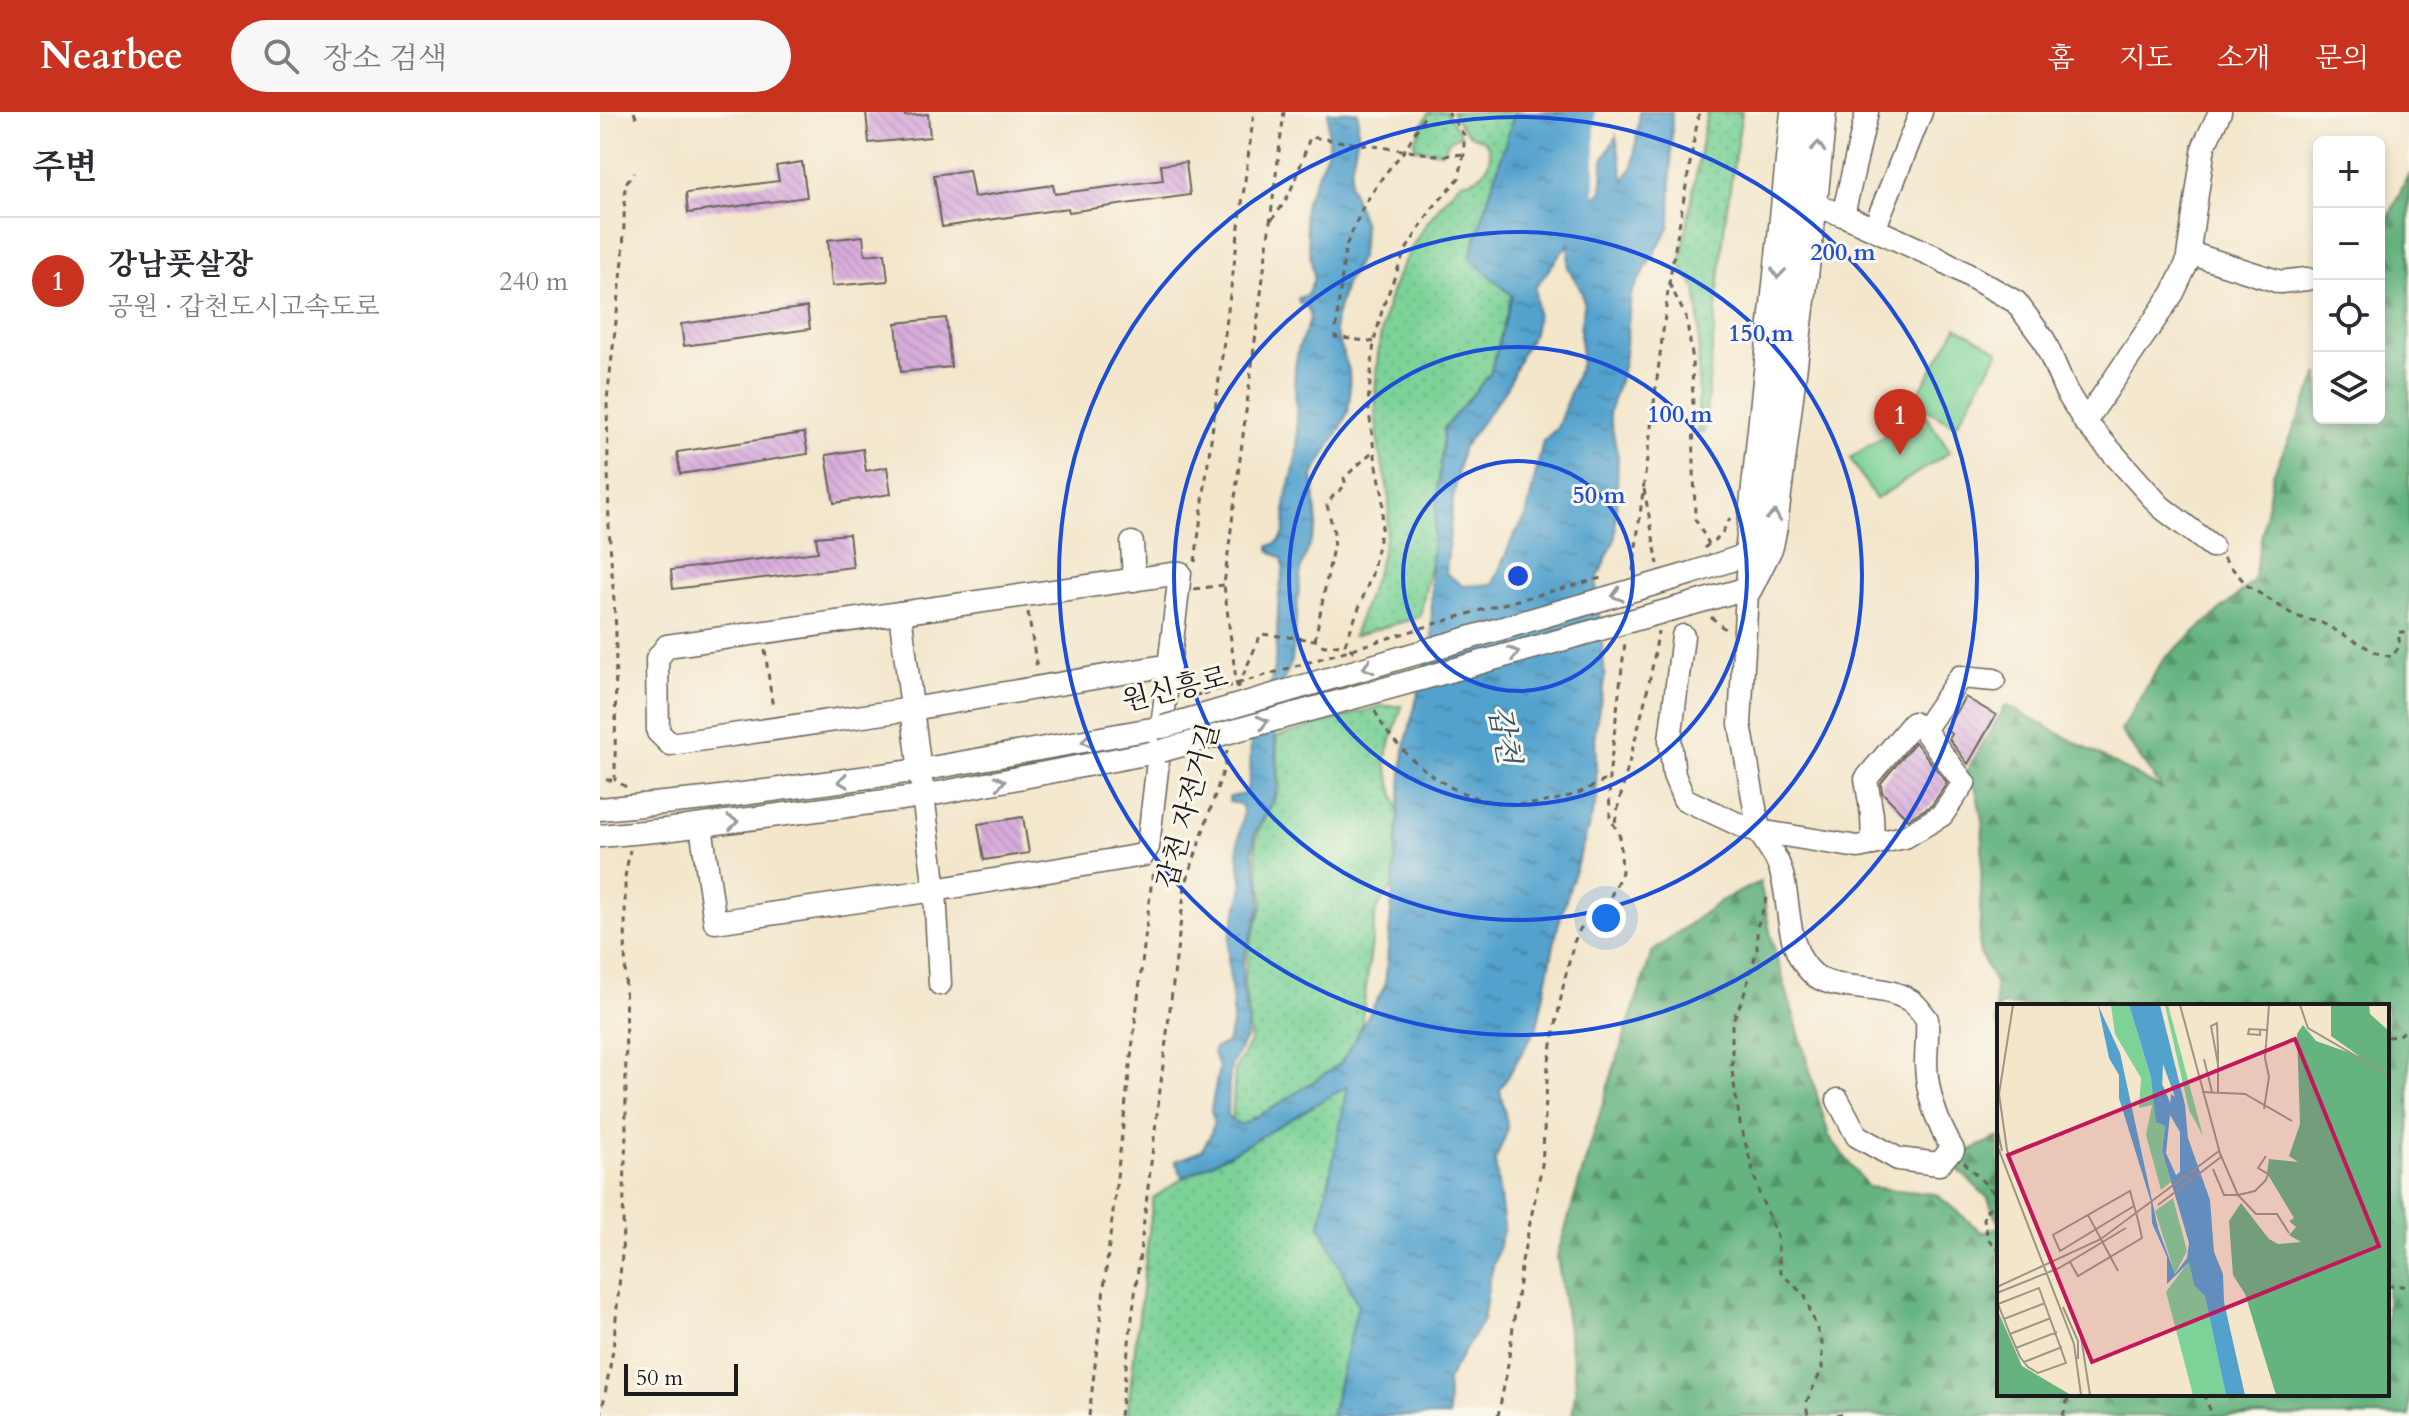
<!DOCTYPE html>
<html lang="ko">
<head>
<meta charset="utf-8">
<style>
  body { margin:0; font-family:Cardo,"Noto Serif KR",serif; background:#f7f7f7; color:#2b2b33 }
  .controls { position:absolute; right:24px; top:24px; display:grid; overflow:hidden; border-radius:12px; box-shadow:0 4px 12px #0003 }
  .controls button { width:72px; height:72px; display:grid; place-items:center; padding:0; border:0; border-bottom:2px solid #e1e1e2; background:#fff; color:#2b2b33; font:40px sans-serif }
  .scale { position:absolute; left:24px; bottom:20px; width:114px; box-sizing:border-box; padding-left:8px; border:4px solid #1c1c1c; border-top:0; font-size:22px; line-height:28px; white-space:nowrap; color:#1c1c1c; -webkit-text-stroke:6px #fbf7ec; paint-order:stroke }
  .you { position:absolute; left:1006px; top:806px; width:28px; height:28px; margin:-20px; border:6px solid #fff; border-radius:50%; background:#1a73e8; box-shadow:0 0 0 12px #1a73e833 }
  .badge { display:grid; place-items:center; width:52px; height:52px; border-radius:50%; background:#c8321e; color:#fff; font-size:26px; font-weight:700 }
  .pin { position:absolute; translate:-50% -66px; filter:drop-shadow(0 2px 4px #0008) }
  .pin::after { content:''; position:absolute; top:42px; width:28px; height:24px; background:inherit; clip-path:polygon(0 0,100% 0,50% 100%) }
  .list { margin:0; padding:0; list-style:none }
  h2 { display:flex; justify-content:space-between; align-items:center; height:104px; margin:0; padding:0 32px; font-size:34px }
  h2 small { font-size:26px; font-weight:400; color:#7c7c81 }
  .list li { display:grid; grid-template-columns:52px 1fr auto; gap:24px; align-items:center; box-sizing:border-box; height:128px; padding:0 32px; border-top:2px solid #e1e1e2 }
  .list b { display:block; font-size:30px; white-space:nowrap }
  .list p { margin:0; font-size:26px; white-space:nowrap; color:#7c7c81 }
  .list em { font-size:26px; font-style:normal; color:#7c7c81 }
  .icon { flex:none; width:44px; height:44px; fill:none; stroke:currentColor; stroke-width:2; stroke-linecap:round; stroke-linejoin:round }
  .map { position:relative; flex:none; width:1809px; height:1304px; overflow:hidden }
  header { display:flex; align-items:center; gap:48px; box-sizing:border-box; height:112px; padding:0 40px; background:#c8321e; color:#fff }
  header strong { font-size:38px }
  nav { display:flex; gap:44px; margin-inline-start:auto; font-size:28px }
  .search { width:560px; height:72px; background:#f7f7f7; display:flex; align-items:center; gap:20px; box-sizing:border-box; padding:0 28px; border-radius:44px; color:#7c7c81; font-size:30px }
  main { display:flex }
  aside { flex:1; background:#fff }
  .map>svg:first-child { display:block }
</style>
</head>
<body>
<header>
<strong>Nearbee</strong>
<div class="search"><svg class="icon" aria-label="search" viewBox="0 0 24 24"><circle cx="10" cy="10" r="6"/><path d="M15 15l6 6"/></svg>장소 검색</div>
<nav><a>홈</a><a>지도</a><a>소개</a><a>문의</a></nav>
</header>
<main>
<aside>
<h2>주변<small></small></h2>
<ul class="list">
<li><span class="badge">1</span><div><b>강남풋살장</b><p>공원 · 갑천도시고속도로</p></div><em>240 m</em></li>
</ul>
</aside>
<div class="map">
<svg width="1809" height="1304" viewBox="0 0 1809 1304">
  <defs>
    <pattern id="grass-dots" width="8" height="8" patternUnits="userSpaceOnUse" patternTransform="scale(2)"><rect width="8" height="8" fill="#7cd297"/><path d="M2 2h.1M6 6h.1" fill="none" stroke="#6bb482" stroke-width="1.8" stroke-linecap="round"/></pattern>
    <pattern id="forest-firs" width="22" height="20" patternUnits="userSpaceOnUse" patternTransform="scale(2)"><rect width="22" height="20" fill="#65b480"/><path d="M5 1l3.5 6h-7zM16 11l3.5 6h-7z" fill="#529268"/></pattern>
    <pattern id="water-ripples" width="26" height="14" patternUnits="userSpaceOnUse" patternTransform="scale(2)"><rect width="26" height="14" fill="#53a2cd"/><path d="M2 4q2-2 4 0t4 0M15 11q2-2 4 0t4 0" fill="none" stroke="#4483a6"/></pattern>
    <pattern id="building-back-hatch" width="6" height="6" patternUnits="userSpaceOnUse" patternTransform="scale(2)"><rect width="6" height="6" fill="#d7abdb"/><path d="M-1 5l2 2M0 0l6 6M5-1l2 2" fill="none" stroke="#b893bb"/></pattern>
  </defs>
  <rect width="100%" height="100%" fill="#fbf7ec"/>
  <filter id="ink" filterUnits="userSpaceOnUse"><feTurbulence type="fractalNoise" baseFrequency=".0125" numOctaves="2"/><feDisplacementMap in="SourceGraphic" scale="16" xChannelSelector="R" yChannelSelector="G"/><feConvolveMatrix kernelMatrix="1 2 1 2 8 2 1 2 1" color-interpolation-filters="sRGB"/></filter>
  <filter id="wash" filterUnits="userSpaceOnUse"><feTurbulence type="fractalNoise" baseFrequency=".006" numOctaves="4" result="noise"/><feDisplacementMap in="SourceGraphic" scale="32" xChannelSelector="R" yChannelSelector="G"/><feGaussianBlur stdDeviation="1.8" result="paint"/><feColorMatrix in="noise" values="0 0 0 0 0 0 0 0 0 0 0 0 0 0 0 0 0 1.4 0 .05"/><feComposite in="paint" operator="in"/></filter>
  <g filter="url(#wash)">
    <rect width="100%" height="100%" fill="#f3e6cb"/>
    <g fill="url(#grass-dots)" stroke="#4c775a" stroke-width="2">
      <polygon points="829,0 846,0 861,23 850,28 842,40 816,37 814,30"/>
      <path d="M852,0H915L870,145L912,183L890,262L844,316L831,450L820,505L753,524C769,480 789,437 789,390C789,370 780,350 778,330C773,285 775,242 786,198C797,153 826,106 858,73C863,67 868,70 874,67C886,62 892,49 889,37C885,24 874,27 866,20C860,15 856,6 852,0Z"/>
      <polygon points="1107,0 1142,0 1125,109 1104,321 1098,322 1099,207 1096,176 1080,153"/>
      <polygon points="781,594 802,594 785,648 799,701 793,774 776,798 761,915 741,951 678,993 641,1013 632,1009 635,957 650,930 648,894 644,871 649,834 664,791 656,742 656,725 680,676 676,625"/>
      <polygon points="749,973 720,1112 758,1193 731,1304 527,1304 553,1086 583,1066 641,1036"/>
    </g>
    <g fill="url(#forest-firs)" stroke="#40684e" stroke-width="2">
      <polygon points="1809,61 1809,1304 972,1304 976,1272 957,1144 1009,971 1052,840 1120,789 1160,770 1172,829 1229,1024 1268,1075 1336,1082 1383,1121 1399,1115 1399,1282 1787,1282 1787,894 1399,894 1399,916 1396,912 1395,872 1379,839 1383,713 1376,677 1363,665 1406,593 1562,677 1521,619 1563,548 1653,470 1673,362 1719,261 1719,306 1779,306 1779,127"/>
      <polygon points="1399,1025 1399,1113 1388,1086 1348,1048"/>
    </g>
    <g fill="#7cd297" stroke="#4c775a" stroke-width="2">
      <polygon points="1357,215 1399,239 1356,314 1313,290"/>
      <polygon points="1323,299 1350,340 1276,387 1250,346"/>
    </g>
    <path fill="url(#water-ripples)" stroke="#385f74" stroke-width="2" fill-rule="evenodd" d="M728,0H758V23L751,57L750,73L764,113L763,131L760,145L745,173L735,209V218L749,258L750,283L748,300L741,315L713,363L717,413L701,456L692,549L679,579L674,604L678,673L672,690L654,723L653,742L660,775L661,794L646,837L643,853L642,871L648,908L646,926L631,954L629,972L628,1003L632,1009L641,1013L678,993L741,951L785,874L804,638L832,526L831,450L844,316L890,262L912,184L870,146L915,0H972L971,21L975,46L969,71L987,91L1002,79L1003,48L1016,24L1024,69L1033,54L1040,0H1072L1070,114L1031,182L1024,252L1009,301L1018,345L1015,427L996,469L1005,565L995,618L997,687L958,814L937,915L900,978L908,1017L895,1049L904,1115L889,1170L883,1208L847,1268L849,1304H731L758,1193L720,1113L748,974L641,1036L583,1066L575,1049L601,1039L610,1024L614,1010L611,998L619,955L613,941L615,936L626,932C641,901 627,871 628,839C629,816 638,799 642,778C644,764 638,753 638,740C637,726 643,711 643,697L640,692L629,690V685L645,682C655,659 647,633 653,608C657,594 668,584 671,569C679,541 676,511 679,483C680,469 686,460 682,446L669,439V434C692,429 683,404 686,387C690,370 696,355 697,338C698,317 696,296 695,275C694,263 695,250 698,238C702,223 722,197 699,191L698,186L707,183L714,166L704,103L706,89L728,38ZM969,131L968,156L982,180L984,194L980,216L981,251L957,316L943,329L926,405L913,425L893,472L863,474L846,461L853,389L862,337L907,276L921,243L934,221L937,202L935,176Z"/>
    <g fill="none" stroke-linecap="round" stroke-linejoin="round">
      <polyline stroke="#53a2cd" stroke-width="28" points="981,0 981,89 984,121"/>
    </g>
    <g id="blocks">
      <g fill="url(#building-back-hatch)">
        <polygon points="266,0 305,0 305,4 328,2 330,25 269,31"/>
        <polygon points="202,50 207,85 88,101 86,81 179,69 176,54"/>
        <polygon points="586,50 590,83 469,100 468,96 342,115 334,63 369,58 374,85 453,73 455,82 563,68 561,53"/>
        <polygon points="263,124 265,143 285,141 288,169 232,174 228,128"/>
        <polygon points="207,195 210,217 84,234 81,212"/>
        <polygon points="346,206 351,255 301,260 296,211"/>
        <polygon points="204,321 208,342 80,362 77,340"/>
        <polygon points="263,337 266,359 287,355 291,382 234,391 226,343"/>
        <polygon points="249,422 253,455 73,477 71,458 218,440 216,425"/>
        <polygon points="1365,585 1396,603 1368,652 1349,627 1352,622 1345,618"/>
        <polygon points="1315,630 1347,671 1332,693 1308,707 1282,680 1281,671"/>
        <polygon points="423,705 429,741 384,748 378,712"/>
      </g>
    </g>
  </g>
  <g filter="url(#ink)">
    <use href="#blocks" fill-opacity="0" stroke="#676359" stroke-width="2"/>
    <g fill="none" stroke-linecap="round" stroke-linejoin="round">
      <defs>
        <g id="minor">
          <polyline points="1199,88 1243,103 1338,146 1416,190 1444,228 1466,279 1485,310 1561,395 1612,434"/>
          <polyline points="1243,103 1267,0"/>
          <polyline points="1274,117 1321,0"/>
          <polyline points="1590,139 1599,144 1680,170 1707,167"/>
          <polyline points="1485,310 1573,181 1587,151 1604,34 1620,0"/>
          <polyline points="532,431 534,468"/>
          <polyline points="1092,461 1149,442 1140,612 1159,719 1258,735 1305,725 1342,703 1364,671 1324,618 1360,565 1394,568"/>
          <polyline points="1091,492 1148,476"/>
          <polyline points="300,501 335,778 340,872"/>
          <path d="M1083,524L1070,628L1074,663L1084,687L1142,714L1159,719C1165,730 1173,740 1178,751C1193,786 1182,833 1212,861C1235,882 1279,869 1311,889C1317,893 1322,901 1327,907C1328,922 1326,937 1326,952C1327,984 1337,1011 1353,1038"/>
          <polyline points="0,697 105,687 320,658 563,615"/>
          <polyline points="101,714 115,810 335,778 543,743 548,735 580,461 67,534 57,547 58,620 70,632 312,597 570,553"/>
          <polyline points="0,724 65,718 323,684 561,639"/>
          <polyline points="1273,732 1272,703 1266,667 1313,611 1324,618"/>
          <polyline points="1238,988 1257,1024 1298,1047 1339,1052 1352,1037"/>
        </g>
        <g id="major">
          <polyline points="1149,442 1195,0"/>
          <polyline points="1148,476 1169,434 1173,414 1213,91 1222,0"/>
        </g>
      </defs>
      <use href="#minor" stroke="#676359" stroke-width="25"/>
      <use href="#major" stroke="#676359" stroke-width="31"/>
      <g stroke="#676359" stroke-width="3" stroke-dasharray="6 6" stroke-linecap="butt">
        <polyline points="34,0 37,8"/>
        <path d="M671,108C692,86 700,53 710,25L843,44L864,42"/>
        <polyline points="1069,171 1086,205 1092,242 1095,407 1109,432"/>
        <polyline points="774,230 735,225 745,136 764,93 784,63 804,39 827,0"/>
        <polyline points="1044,377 1058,452"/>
        <polyline points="1104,436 1121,423 1130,406"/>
        <polyline points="1623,446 1648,474 1695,504 1722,511 1777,541 1792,545 1800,533 1798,520 1809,520"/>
        <polyline points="595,450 654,0"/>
        <polyline points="1033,459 1069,171 1099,0"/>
        <polyline points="594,477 624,473"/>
        <polyline points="428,500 437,556"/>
        <polyline points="1111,505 1126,518"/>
        <polyline points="715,528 735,425 727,393 733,384 746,373 744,366 773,339"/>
        <polyline points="165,538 173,597"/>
        <polyline points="754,540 745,532 772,462 782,413 783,384 774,339 768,291 774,230 783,195 804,141 831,98 859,66 864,42 864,23 848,0"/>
        <polyline points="638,575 661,522 715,528 724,534 745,532"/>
        <polyline points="637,576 624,473 684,0"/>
        <polyline points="583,579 595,583 603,582"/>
        <path d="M775,599C784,619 797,633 813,648C872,702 941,705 1009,666"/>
        <polyline points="6,668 15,668"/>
        <polyline points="26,675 15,668 16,518 9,416 7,288 23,148 25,72 34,61"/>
        <path d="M1015,710C1028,646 1050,584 1058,519"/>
        <polyline points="1167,786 1157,815 1157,838 1143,886 1132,910 1132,959 1140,1011 1159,1081 1177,1124 1180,1160 1205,1184 1222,1231 1222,1257 1206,1291 1208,1304"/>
        <polyline points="1787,925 1797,924 1809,916"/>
        <polyline points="1364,1050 1399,1086"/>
        <polyline points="1399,1087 1383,1102 1388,1127 1399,1138"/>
        <polyline points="1787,1174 1809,1174"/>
        <polyline points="1603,1282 1613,1304"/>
        <polyline points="1,1304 13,1238 22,1143 26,1020 25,765 30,738"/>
        <polyline points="489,1304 553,758"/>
        <polyline points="520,1304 585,774 625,653 627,638"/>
        <polyline points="898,1304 907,1259 922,1149 942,1053 948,954 964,870 974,830 980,817 1009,788 1022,760 1020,725 1010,705 1009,666 1025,530"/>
        <polyline points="1236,1304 1243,1302 1247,1304"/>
        <polyline points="1463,1304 1469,1282"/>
      </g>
      <use href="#minor" stroke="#fff" stroke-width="22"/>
      <use href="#major" stroke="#fff" stroke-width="28"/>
      <defs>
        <g id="minor-bridge">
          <polyline points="563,615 1092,461"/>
          <polyline points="561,639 1091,492"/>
        </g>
      </defs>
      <use href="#minor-bridge" stroke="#676359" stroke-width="25" stroke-linecap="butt"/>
      <polyline stroke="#676359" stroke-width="3" stroke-dasharray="6 6" stroke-linecap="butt" points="603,582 888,496 1005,465"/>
      <use href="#minor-bridge" stroke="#fff" stroke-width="22"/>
    </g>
    <defs><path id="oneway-chevron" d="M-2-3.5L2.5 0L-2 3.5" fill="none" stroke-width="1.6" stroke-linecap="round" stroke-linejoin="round" transform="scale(2)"/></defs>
    <g stroke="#999">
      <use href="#oneway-chevron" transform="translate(1218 35) rotate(-85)"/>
      <use href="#oneway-chevron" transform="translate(1178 161) rotate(96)"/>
      <use href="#oneway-chevron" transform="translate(1174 404) rotate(-82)"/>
      <use href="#oneway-chevron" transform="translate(1017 483) rotate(164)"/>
      <use href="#oneway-chevron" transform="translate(914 541) rotate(-15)"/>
      <use href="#oneway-chevron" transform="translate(768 555) rotate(164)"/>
      <use href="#oneway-chevron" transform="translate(663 610) rotate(-15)"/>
      <use href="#oneway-chevron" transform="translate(487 629) rotate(170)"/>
      <use href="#oneway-chevron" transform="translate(243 669) rotate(172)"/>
      <use href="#oneway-chevron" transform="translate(400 670) rotate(-11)"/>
      <use href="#oneway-chevron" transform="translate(133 710) rotate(-8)"/>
    </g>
  </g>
  <g fill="none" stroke="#1d4ed8" stroke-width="4">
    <circle cx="918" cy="464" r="115"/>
    <circle cx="918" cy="464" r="229"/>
    <circle cx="918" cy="464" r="344"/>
    <circle cx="918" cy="464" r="459"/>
  </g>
  <g text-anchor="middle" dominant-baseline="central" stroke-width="6" stroke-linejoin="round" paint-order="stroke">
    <g font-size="28" fill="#1c1c1c" stroke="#fbf7ec">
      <text transform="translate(575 577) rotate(-14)">원신흥로</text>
      <text transform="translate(588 694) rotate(-75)">갑천 자전거길</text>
    </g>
    <g font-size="30" font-style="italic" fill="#35586c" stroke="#fbf7ec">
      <text transform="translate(904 623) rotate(80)">갑천</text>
    </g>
  </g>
  <g transform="translate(1397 892)">
    <rect width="392" height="392" fill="#f3e6cb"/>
    <path d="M114,1H132L168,122L165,147L174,178L164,186L149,131L155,101L142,104L144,74L118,30ZM168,1H171L206,132L192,106ZM176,194L190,247L178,270L158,207ZM192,257L197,281L208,291L229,391H196L169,288Z" fill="#7cd297"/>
    <path d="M334,1H372L373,10L392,27V391H279L248,290L236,271L232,217L244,199L272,235L281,240L304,238L292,231L299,223L292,217L297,214L270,169L272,155L301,158L292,152L303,120L300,30L306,21L319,37L362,52L334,32ZM0,305L25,362L74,391H0Z" fill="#65b480"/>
    <path d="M101,1L123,49L161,224L178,270L190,254L192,239L165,147L168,122L159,118L154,74L132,1H163L188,101L191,134L213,196L217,248L226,270L227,298L248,391H229L208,292L197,281L192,258L170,280V253L155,219L154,198L122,94V71L112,54ZM166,60L178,93L174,90L173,102L165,87ZM173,111L183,128V168L179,171L169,149Z" fill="#53a2cd" fill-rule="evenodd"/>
    <path fill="none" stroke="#53a2cd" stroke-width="4" d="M164,82L174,106"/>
    <path fill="none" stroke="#9d9585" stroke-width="2" d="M16,1L2,90L10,146L84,333L93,391M183,1L224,153M303,1L311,24L392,71M263,26V31L251,30L252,25L270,26M207,55L215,88M205,88L248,90L295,117M221,88V47L220,19L214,22L221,60M267,105L272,73L268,54L272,1M0,123L5,147M0,141L77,340L84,391M216,165L227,191H241L259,210H280L292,229M161,201L224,153M91,211L121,267M73,258L81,272L145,234L141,216L133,187L56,231L63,247L137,202M0,283L104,235L222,147L241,191L258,187L269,176L271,170L261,164L269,152M0,289L62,264L129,224M0,299L1,300L13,330L23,353L31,363L41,369L69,359L42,284L1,300M66,303L81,337V355M7,315L48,299M13,330L54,314M19,344L60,328M27,358L65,343"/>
    <path fill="#c2185b" fill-opacity="0.15" stroke="#c2185b" stroke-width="4" d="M298,35L382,242L95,358L11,151Z"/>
    <rect width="392" height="392" fill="none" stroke="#1c1c1c" stroke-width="4"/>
  </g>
  <circle cx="918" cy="464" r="12" fill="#1d4ed8" stroke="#fbf7ec" stroke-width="4"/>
  <g font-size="24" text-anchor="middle" font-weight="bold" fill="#1d4ed8" stroke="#fbf7ec" stroke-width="6" stroke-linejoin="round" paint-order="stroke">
    <text x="1243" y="148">200 m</text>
    <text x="1161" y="229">150 m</text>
    <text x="1080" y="310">100 m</text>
    <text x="999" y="391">50 m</text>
  </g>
</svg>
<div class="controls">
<button>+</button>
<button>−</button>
<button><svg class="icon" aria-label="locate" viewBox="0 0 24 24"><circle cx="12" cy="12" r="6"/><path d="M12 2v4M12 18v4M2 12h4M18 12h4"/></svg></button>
<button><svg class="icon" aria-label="layers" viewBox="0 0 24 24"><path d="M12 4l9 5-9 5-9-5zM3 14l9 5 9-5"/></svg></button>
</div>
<div class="scale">50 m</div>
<div class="you"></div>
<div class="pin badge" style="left:1300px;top:343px">1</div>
</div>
</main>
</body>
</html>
